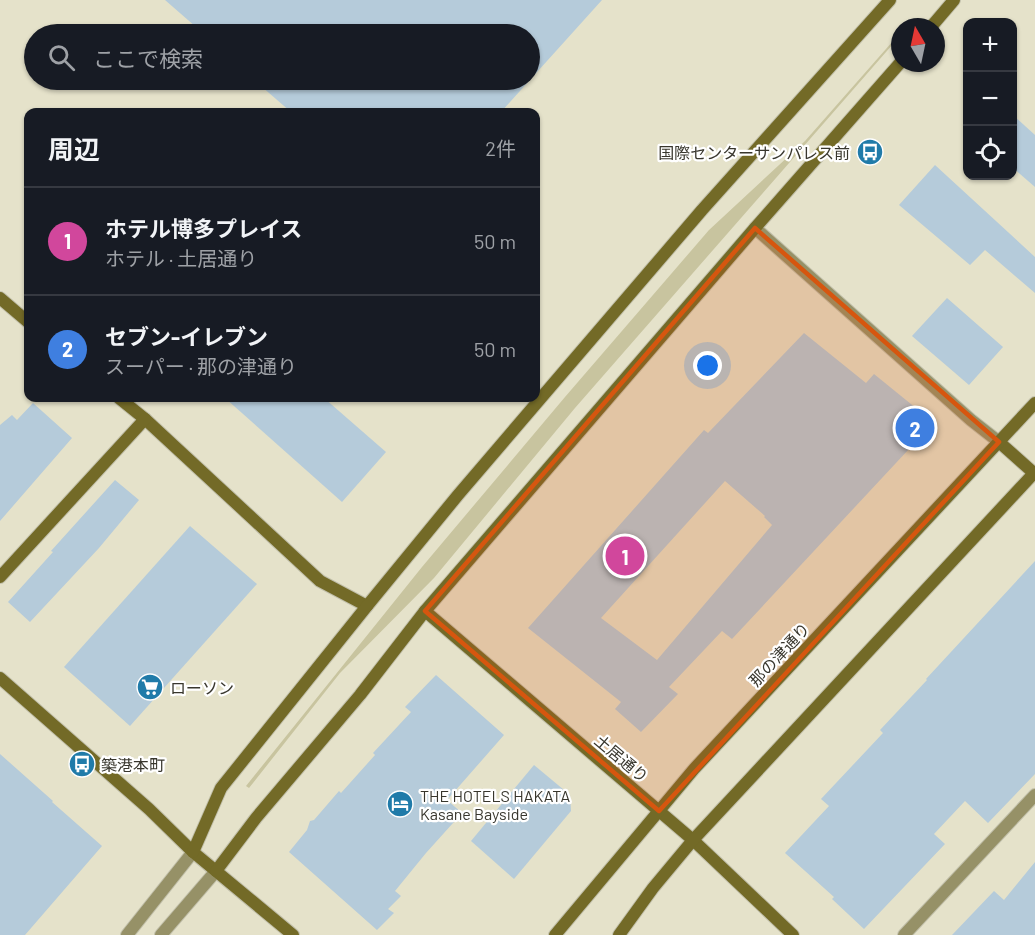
<!DOCTYPE html>
<html lang="ja">
<head>
<meta charset="utf-8">
<style>
  body { margin:0; font-family:Barlow,"Noto Sans JP",sans-serif; background:#242831; color:#f1f3f6 }
  .controls { position:absolute; right:18px; top:18px; display:grid; overflow:hidden; border-radius:12px; box-shadow:0 2px 4px #0004 }
  .controls button { width:54px; height:54px; display:grid; place-items:center; padding:0; border:0; border-bottom:2px solid #363941; background:#171b24; color:#f1f3f6; font:30px sans-serif }
  .compass { position:absolute; left:891px; top:18px; width:54px; height:54px; border-radius:50%; background:#171b24; box-shadow:0 2px 4px #0004; rotate:351deg }
  .you { position:absolute; left:708px; top:366px; width:21px; height:21px; margin:-15px; border:4px solid #fff; border-radius:50%; background:#1a73e8; box-shadow:0 0 0 9px #1a73e833 }
  .badge { display:grid; place-items:center; width:39px; height:39px; border-radius:50%; background:#0b8043; color:#fff; font-size:20px; font-weight:700 }
  .pin { position:absolute; translate:-50% -50%; border:3px solid #fff; box-shadow:0 2px 6px #0006 }
  .list { margin:0; padding:0; list-style:none }
  h2 { display:flex; justify-content:space-between; align-items:center; height:78px; margin:0; padding:0 24px; font-size:26px }
  h2 small { font-size:20px; font-weight:400; color:#9ea1a6 }
  .list li { display:grid; grid-template-columns:39px 1fr auto; gap:18px; align-items:center; box-sizing:border-box; height:108px; padding:0 24px; border-top:2px solid #363941 }
  .list b { display:block; font-size:22px; white-space:nowrap }
  .list p { margin:0; font-size:20px; white-space:nowrap; color:#9ea1a6 }
  .list em { font-size:20px; font-style:normal; color:#9ea1a6 }
  .icon { flex:none; width:33px; height:33px; fill:none; stroke:currentColor; stroke-width:2; stroke-linecap:round; stroke-linejoin:round }
  .map { position:relative; flex:none; width:1035px; height:935px; overflow:hidden }
  .search { position:absolute; background:#171b24; box-shadow:0 2px 4px #0004; left:24px; top:24px; width:516px; height:66px; display:flex; align-items:center; gap:15px; box-sizing:border-box; padding:0 21px; border-radius:33px; color:#9ea1a6; font-size:22px }
  .panel { position:absolute; background:#171b24; box-shadow:0 2px 4px #0004; left:24px; top:108px; width:516px; height:294px; border-radius:12px }
  .map>svg:first-child { display:block }
</style>
</head>
<body>
<div class="map">
<svg width="1035" height="935" viewBox="0 0 1035 935">
  <rect width="100%" height="100%" fill="#e5e2ca"/>
  <polygon fill="#c8c49f" points="900,33 900,36 575,408 434,578 340,673 249,788 246,786 422,567 565,397 709,230 805,141"/>
  <g fill="#b5cbda" fill-rule="evenodd">
    <polygon points="165,0 602,0 501,112 291,112 254,80 530,80 530,34 204,34"/>
    <polygon points="1012,114 1035,135 1035,187 1012,167"/>
    <polygon points="935,165 1035,257 1035,293 985,250 970,265 899,205"/>
    <polygon points="947,298 1003,347 969,385 912,336"/>
    <path d="M804,333L866,383L874,374L922,413L926,420V427L923,434L732,639L722,631L669,687L678,694L641,732L615,709L621,702L528,628L704,430L708,433ZM725,481L765,516L764,517L772,525L657,660L601,618Z"/>
    <polygon points="225,398 324,398 386,452 342,502"/>
    <polygon points="33,403 72,438 0,521 0,425 12,415 17,420"/>
    <polygon points="115,480 139,500 99,548 30,622 8,602 53,552 51,551"/>
    <polygon points="190,526 257,584 130,726 64,667"/>
    <polygon points="1035,561 1035,774 988,823 965,801 934,834 945,844 864,929 832,899 834,897 785,853 829,806 821,799 883,733 880,730 927,680 926,679"/>
    <polygon points="436,675 504,735 447,800 462,813 426,853 395,891 401,896 388,909 394,913 377,930 289,852 307,830 310,821 314,820 339,791 341,793 375,755 373,753 411,712 405,707"/>
    <polygon points="0,754 53,801 52,802 102,846 25,935 0,935"/>
    <polygon points="534,765 570,795 571,811 514,879 471,841"/>
    <polygon points="1035,862 1035,935 952,935 994,891 1004,900"/>
  </g>
  <g fill="none" stroke-linecap="round" stroke-linejoin="round">
    <defs>
      <g id="street">
        <polyline points="755,228 971,420 999,442"/>
        <polyline points="127,935 193,852"/>
        <polyline points="161,935 216,871"/>
        <polyline points="904,935 1035,795"/>
      </g>
      <g id="secondary">
        <polyline points="931,27 954,0"/>
        <polyline points="0,298 28,322"/>
        <polyline points="119,398 145,419 320,581 367,606"/>
        <polyline points="999,442 1035,474"/>
        <polyline points="0,577 145,419"/>
        <polyline points="425,611 693,840 793,935"/>
        <polyline points="0,678 149,809 193,852 293,935"/>
        <polyline points="193,852 221,788 367,606 458,495 702,210 890,0"/>
        <polyline points="216,871 256,818 360,695 425,611 755,228 900,63"/>
        <polyline points="555,935 694,769 1035,403"/>
        <polyline points="619,935 653,888 693,840 1035,472"/>
      </g>
    </defs>
    <use href="#street" stroke="#c2c0ab" stroke-width="14"/>
    <use href="#secondary" stroke="#c2c0ab" stroke-width="14"/>
    <use href="#street" stroke="#969167" stroke-width="12"/>
    <use href="#secondary" stroke="#736a27" stroke-width="12"/>
  </g>
  <path fill="#d6560f" fill-opacity="0.2" stroke="#d6560f" stroke-width="4.5" stroke-linejoin="round" d="M755,228L999,442L659,811L425,611Z"/>
  <defs>
    <symbol id="bus-disc" viewBox="-11 -11 22 22"><circle r="9.5" fill="#207ba9" stroke="#fff"/><path d="M-5-6H5V4H4V6H2V4H-2V6H-4V4H-5ZM-3.5-4V0h7V-4ZM-3.5 1.2v1.5H-2V1.2ZM2 1.2v1.5H3.5V1.2Z" fill="#fff"/></symbol>
    <symbol id="supermarket-disc" viewBox="-11 -11 22 22"><circle r="9.5" fill="#207ba9" stroke="#fff"/><path d="M-6-5.5h2.5l.6 2H6L4.5 2H-2.5L-4.4-4H-6ZM-1.5 3.2a1.3 1.3 0 1 0 .1 0ZM3 3.2a1.3 1.3 0 1 0 .1 0Z" fill="#fff"/></symbol>
    <symbol id="hotel-disc" viewBox="-11 -11 22 22"><circle r="9.5" fill="#207ba9" stroke="#fff"/><path d="M-6-4.5h1.5V1H6V5H4.5V3h-9V5H-6ZM-4 0a1.8 1.8 0 1 1 3.6 0ZM.5 0V-2.5h3Q6-2.5 6 0Z" fill="#fff"/></symbol>
  </defs>
  <g fill-rule="evenodd">
    <use href="#bus-disc" x="855" y="137" width="30" height="30"/>
    <use href="#supermarket-disc" x="135" y="672" width="30" height="30"/>
    <use href="#bus-disc" x="67" y="749" width="30" height="30"/>
    <use href="#hotel-disc" x="385" y="789" width="30" height="30"/>
  </g>
  <g text-anchor="middle" dominant-baseline="central" stroke-width="4.5" stroke-linejoin="round" paint-order="stroke">
    <g font-size="16" fill="#38362d" stroke="#fff" text-anchor="start">
      <text x="850" y="152" text-anchor="end">国際センターサンパレス前</text>
      <text x="170" y="687">ローソン</text>
      <text x="101" y="764">築港本町</text>
      <text x="420" y="795">THE HOTELS HAKATA<tspan x="420" dy="18">Kasane Bayside</tspan></text>
    </g>
    <g font-size="16" fill="#38362d" stroke="#fff">
      <text transform="translate(779 654) rotate(-47)">那の津通り</text>
      <text transform="translate(622 758) rotate(40)">土居通り</text>
    </g>
  </g>
</svg>
<div class="controls">
<button>+</button>
<button>−</button>
<button><svg class="icon" aria-label="locate" viewBox="0 0 24 24"><circle cx="12" cy="12" r="6"/><path d="M12 2v4M12 18v4M2 12h4M18 12h4"/></svg></button>
</div>
<svg class="compass" viewBox="-18 -18 36 36"><path d="M0-13l5 13h-10z" fill="#e53935"/><path d="M0 13l5-13h-10z" fill="#9ea1a6"/></svg>
<div class="you"></div>
<div class="pin badge" style="left:625px;top:556px;background:#d1479c">1</div>
<div class="pin badge" style="left:915px;top:428px;background:#3f7fe0">2</div>
<div class="search"><svg class="icon" aria-label="search" viewBox="0 0 24 24"><circle cx="10" cy="10" r="6"/><path d="M15 15l6 6"/></svg>ここで検索</div>
<section class="panel">
<h2>周辺<small>2件</small></h2>
<ul class="list">
<li><span class="badge" style="background:#d1479c">1</span><div><b>ホテル博多プレイス</b><p>ホテル · 土居通り</p></div><em>50 m</em></li>
<li><span class="badge" style="background:#3f7fe0">2</span><div><b>セブン-イレブン</b><p>スーパー · 那の津通り</p></div><em>50 m</em></li>
</ul>
</section>
</div>
</body>
</html>
